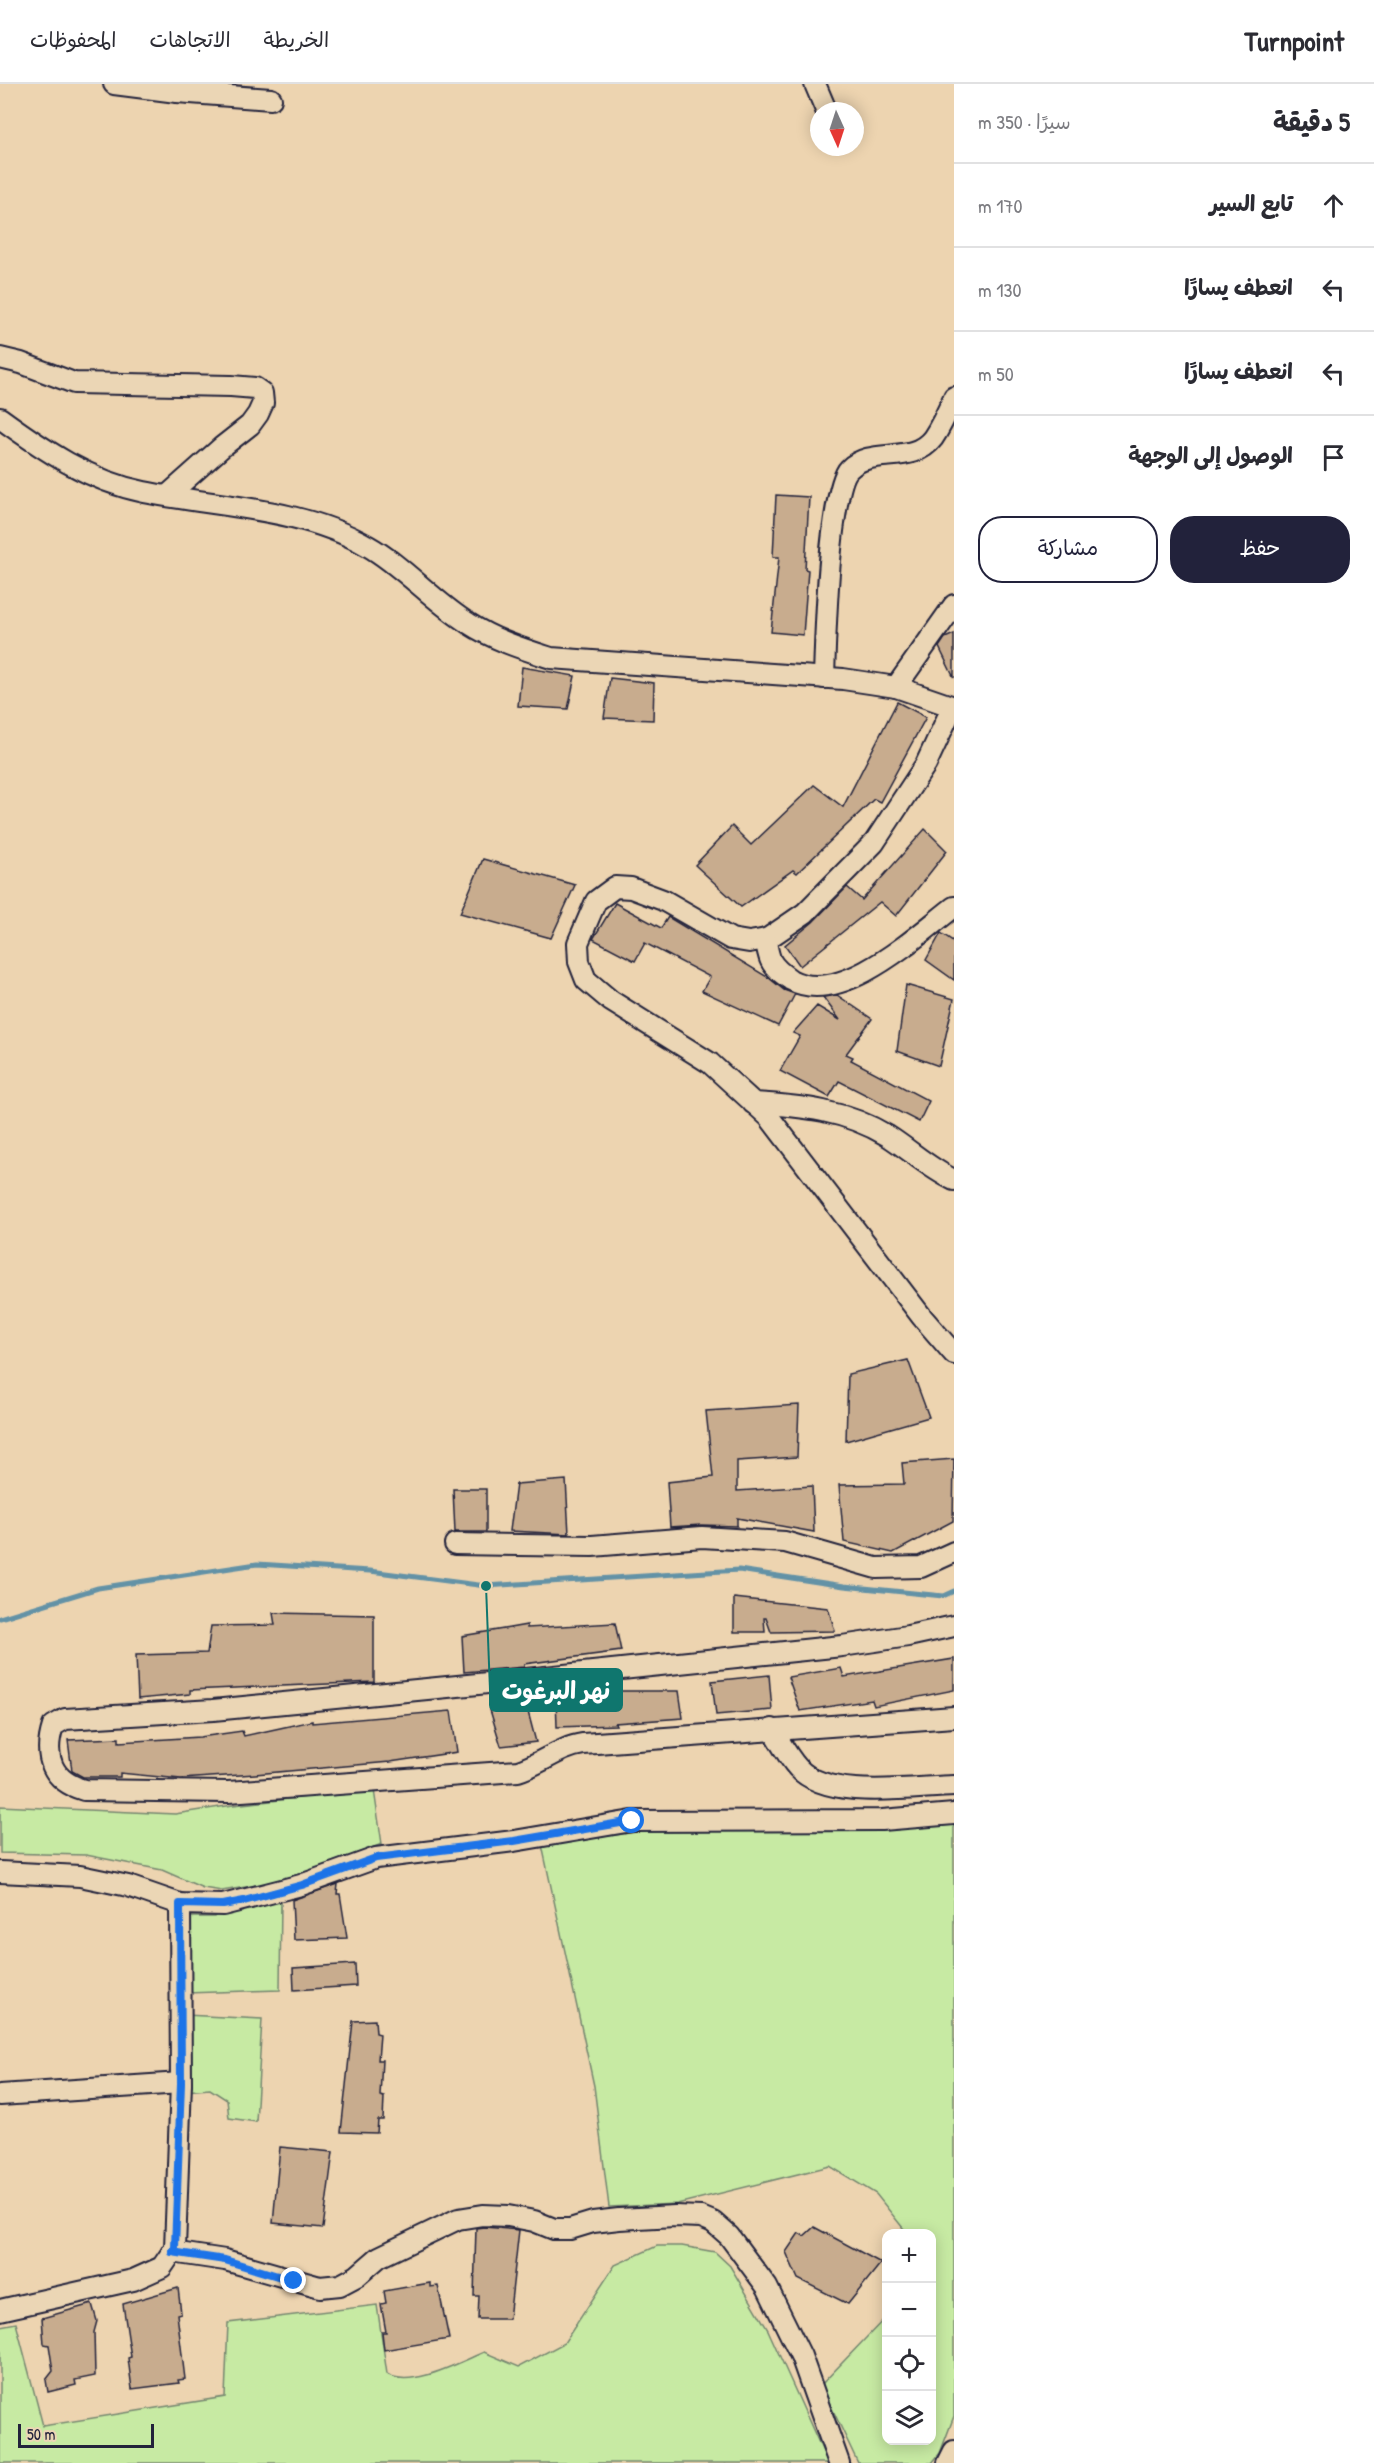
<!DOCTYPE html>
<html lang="ar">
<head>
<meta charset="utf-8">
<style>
  body { margin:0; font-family:"Patrick Hand","Playpen Sans Arabic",sans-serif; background:#f2f2f3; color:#2b2b33; direction:rtl }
  .controls { position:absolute; right:18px; bottom:18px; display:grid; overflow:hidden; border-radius:12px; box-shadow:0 3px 15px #0003 }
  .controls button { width:54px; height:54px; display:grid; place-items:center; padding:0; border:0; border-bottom:2px solid #e1e1e2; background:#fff; color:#2b2b33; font:30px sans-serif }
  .compass { position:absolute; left:810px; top:18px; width:54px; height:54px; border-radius:50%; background:#fff; box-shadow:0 3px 15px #0003; rotate:177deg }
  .scale { position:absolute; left:18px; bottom:15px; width:136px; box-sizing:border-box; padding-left:6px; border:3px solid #22223b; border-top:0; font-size:16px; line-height:21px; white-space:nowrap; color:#22223b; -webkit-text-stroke:4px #ebd6b5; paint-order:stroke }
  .stop { position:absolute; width:18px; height:18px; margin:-14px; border:4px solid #1a73e8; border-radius:50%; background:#fff }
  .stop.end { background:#1a73e8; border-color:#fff; box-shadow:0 2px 6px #0008 }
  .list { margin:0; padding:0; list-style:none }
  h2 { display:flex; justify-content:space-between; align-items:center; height:78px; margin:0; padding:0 24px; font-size:26px }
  h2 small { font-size:20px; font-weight:400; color:#7c7c81 }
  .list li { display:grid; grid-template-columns:39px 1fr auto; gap:18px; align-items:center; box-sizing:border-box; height:84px; padding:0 24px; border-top:2px solid #e1e1e2 }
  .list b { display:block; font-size:22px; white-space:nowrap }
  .list em { font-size:20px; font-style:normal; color:#7c7c81 }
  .actions { display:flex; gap:12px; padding:18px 24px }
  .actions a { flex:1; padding:14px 0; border:2px solid #22223b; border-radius:24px; text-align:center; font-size:21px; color:#22223b }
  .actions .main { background:#22223b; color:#fff }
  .icon { flex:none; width:33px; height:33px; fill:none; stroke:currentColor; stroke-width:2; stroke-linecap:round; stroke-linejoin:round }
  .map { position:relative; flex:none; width:954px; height:2379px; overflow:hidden; direction:ltr }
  header { display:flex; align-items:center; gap:36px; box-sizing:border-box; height:84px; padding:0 30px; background:#fff; border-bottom:2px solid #e1e1e2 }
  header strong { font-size:28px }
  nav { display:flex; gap:33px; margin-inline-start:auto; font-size:21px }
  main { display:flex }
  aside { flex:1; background:#fff }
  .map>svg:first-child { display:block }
</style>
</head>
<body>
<header>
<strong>Turnpoint</strong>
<nav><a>الخريطة</a><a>الاتجاهات</a><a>المحفوظات</a></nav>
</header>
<main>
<aside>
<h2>5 دقيقة<small>سيرًا · 350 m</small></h2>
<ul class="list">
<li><svg class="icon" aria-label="ahead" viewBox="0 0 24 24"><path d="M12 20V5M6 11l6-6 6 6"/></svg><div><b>تابع السير</b></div><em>170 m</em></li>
<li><svg class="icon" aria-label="left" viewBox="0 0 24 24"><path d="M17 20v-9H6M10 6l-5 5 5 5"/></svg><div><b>انعطف يسارًا</b></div><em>130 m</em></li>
<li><svg class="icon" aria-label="left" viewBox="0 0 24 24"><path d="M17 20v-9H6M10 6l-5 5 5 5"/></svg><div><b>انعطف يسارًا</b></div><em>50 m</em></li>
<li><svg class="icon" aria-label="arrive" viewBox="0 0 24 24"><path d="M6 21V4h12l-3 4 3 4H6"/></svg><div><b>الوصول إلى الوجهة</b></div></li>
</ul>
<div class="actions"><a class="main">حفظ</a><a>مشاركة</a></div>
</aside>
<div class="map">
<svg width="954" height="2379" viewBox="0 0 954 2379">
  <rect width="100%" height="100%" fill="#edd4b0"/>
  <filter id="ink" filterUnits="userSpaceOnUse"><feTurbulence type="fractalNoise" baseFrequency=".0167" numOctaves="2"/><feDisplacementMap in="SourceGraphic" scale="12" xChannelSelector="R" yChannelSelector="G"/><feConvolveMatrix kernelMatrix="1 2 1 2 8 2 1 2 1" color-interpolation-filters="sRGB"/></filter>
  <g filter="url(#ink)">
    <g fill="#c7eaa3" stroke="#74866f" stroke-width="1.5">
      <polygon points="374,1706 382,1760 286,1796 222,1807 203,1804 162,1786 86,1771 0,1769 0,1722 175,1730 233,1721"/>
      <polygon points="954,1739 954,2332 940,2369 932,2379 858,2379 821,2301 886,2233 886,2356 932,2356 932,2150 907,2149 876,2110 830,2082 677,2120 609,2123 594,2002 542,1761 666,1744"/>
      <polygon points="281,1815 280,1906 186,1909 188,1833 214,1833 225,1825"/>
      <polygon points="185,1931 262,1935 256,2038 229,2034 227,2016 210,2005 185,2007"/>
      <path d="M657,2162H682L715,2168L730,2182L768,2246L828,2379H0V2242L16,2239L43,2342L225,2313L228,2239L377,2221L387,2290C411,2305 460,2278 484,2268L519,2283L564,2259L615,2181Z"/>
    </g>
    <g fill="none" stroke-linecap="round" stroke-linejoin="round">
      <polyline stroke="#6392a6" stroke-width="5" points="0,1534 98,1504 257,1480 370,1487 486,1502 739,1486 844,1502 943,1512 954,1507"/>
    </g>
    <g fill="#c8ac8e" stroke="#22223b" stroke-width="1.5">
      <polygon points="776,411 809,413 805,485 808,486 803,551 771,548 779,473 773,473"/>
      <polygon points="954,550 954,594 939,563 945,554"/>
      <polygon points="522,583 575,592 568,625 518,622"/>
      <polygon points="610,594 654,599 653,636 604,634"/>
      <polygon points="897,618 926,633 880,718 874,715 797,789 793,786 741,823 695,781 732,742 751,761 814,701 843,723"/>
      <polygon points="925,745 947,767 896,832 880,818 800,882 785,861 813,838 847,803 862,816"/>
      <polygon points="483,775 575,801 551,854 460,829"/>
      <polygon points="615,819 661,844 668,833 769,894 784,906 795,910 778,942 702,907 710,893 645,859 635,877 593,855"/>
      <polygon points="941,849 954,858 954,896 926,876"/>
      <polygon points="906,901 954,915 939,982 897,967"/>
      <polygon points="837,911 872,935 846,970 853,973 851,976 929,1017 919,1038 839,997 829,1013 780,987 800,952 793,949 817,922 840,936 823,913"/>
      <polygon points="908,1276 929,1333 846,1357 848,1290"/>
      <polygon points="799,1321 797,1373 737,1377 737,1407 812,1402 814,1448 737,1434 737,1442 701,1441 670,1443 667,1398 713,1393 706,1327"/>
      <polygon points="954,1375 953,1437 893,1469 844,1458 839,1401 904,1400 902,1379"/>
      <polygon points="566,1396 569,1450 510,1447 516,1400"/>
      <polygon points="453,1405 486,1405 486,1448 455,1448"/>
      <polygon points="734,1514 828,1524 835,1547 771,1548 766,1534 764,1534 765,1548 734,1548"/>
      <polygon points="273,1529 374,1531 374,1598 190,1606 190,1610 138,1615 136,1571 207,1569 211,1542 275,1541"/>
      <polygon points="615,1539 621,1567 524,1580 524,1583 464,1588 462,1552 527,1541 527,1544"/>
      <polygon points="954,1575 954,1606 874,1622 872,1616 800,1627 788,1593 841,1584 844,1593"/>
      <polygon points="769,1591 772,1626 716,1631 712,1597"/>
      <polygon points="604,1607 679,1607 683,1634 615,1639 616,1641 557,1643 556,1612"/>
      <polygon points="527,1624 536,1658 501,1662 490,1626"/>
      <polygon points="451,1627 457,1668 390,1678 255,1690 181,1695 120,1689 120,1693 83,1693 72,1687 68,1656 119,1654 119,1658 200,1653 242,1647 244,1652 312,1637 312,1639"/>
      <polygon points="338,1800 337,1810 340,1810 347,1854 294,1856 292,1816"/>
      <polygon points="355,1880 356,1902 294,1906 293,1884"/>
      <polygon points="375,1936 376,1949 380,1950 378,1976 382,1976 380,2012 384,2013 383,2036 378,2036 377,2049 341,2048 353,1937"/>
      <polygon points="280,2063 333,2068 323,2144 273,2139"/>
      <polygon points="484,2143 519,2146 509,2235 478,2235 479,2212 474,2212 476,2144"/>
      <polygon points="814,2143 881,2179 848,2220 798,2195 786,2168 799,2149 804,2152"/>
      <polygon points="430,2199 430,2203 438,2202 449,2255 384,2266 382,2248 386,2248 381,2220 386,2219 384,2207"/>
      <polygon points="178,2204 181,2229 177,2230 185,2295 178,2296 179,2299 132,2305 128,2274 131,2273 123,2220"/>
      <polygon points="92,2220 97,2237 94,2248 95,2292 75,2296 76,2301 48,2308 46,2296 53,2287 49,2261 44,2260 42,2234"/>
    </g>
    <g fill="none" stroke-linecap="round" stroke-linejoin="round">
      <defs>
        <g id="street">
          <polyline points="114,0 177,8 271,15"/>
          <polyline points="815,0 826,26"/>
          <polyline points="0,274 21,279 74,299 231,302 255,304 262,309 263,319 258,330 250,341 222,363 168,411"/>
          <path d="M0,334C44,366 89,397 144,408C218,423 300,423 368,462C402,481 434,518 468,539C494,556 523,565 551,574L843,595L896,603L954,623"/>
          <path d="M824,594C825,559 829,405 849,385C872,362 912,382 933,354C941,342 948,327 954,313"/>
          <polyline points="896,603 954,521"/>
          <polyline points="953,622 926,680 874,759 805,829 767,855 749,858 731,855 663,816 631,804 615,803 596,817 578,859 579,878 586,896 611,917 710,979 769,1033 922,1233 954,1270"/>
          <path d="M765,855C767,862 768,871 771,877C775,885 784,891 791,896C842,923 916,852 954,823"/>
          <path d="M753,1019C802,1022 845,1026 888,1052C910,1066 930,1085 954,1096"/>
          <polyline points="455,1460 592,1462 702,1453 785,1458 876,1484 921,1483 954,1468"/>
          <path d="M954,1542L908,1552L842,1562L478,1600L213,1626L65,1635L53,1642C43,1673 52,1697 84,1706L228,1708L518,1687C541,1680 560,1663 583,1660L954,1633"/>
          <path d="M772,1645C780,1658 788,1673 798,1684C828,1717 912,1703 954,1702"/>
          <polyline points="0,1788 80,1792 128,1802 180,1820 223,1821 301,1801 376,1774 514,1757 632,1737 882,1736 954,1730"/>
          <polyline points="0,2011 181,1999"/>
          <polyline points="172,2168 225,2176 320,2203 340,2201 357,2192 379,2173 458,2135 483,2131 508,2132 534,2137 554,2145 570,2145 593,2138 619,2135 675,2132 701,2133 713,2138 729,2152 767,2203 801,2272 839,2379"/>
          <polyline points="0,2226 133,2196 162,2183 175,2164 181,1999 180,1820"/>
          <polyline points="948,2379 954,2367"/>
        </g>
      </defs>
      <use href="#street" stroke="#22223b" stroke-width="24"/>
      <use href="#street" stroke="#ebd6b5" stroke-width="20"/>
    </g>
  </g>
  <g fill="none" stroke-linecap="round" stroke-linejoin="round" filter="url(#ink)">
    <polyline stroke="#1a73e8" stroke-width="8" points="294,2197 225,2176 172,2168 175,2164 181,1999 180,1820 223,1821 244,1817 302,1801 376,1774 514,1757 632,1737"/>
  </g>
  <path fill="none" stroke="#0f766e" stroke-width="2" d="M486 1502L490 1606"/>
  <circle fill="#0f766e" stroke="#ebd6b5" stroke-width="2" cx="486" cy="1502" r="6"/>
  <rect fill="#0f766e" stroke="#0f766e" stroke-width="2" x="490" y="1585" width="132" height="42" rx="6"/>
  <g font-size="24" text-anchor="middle" font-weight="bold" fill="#fff">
    <text x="556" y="1615">نهر البرغوت</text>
  </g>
</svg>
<div class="controls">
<button>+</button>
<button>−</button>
<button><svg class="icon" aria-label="locate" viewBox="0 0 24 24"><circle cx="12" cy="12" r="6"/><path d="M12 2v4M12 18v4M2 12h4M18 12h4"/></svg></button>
<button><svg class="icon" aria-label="layers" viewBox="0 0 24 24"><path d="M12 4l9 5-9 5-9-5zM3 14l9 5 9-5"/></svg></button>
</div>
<svg class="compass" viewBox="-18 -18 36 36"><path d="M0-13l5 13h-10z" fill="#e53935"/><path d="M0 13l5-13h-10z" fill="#7c7c81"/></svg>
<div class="scale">50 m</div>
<div class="stop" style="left:632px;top:1737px"></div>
<div class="stop end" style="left:294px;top:2197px"></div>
</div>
</main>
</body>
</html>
